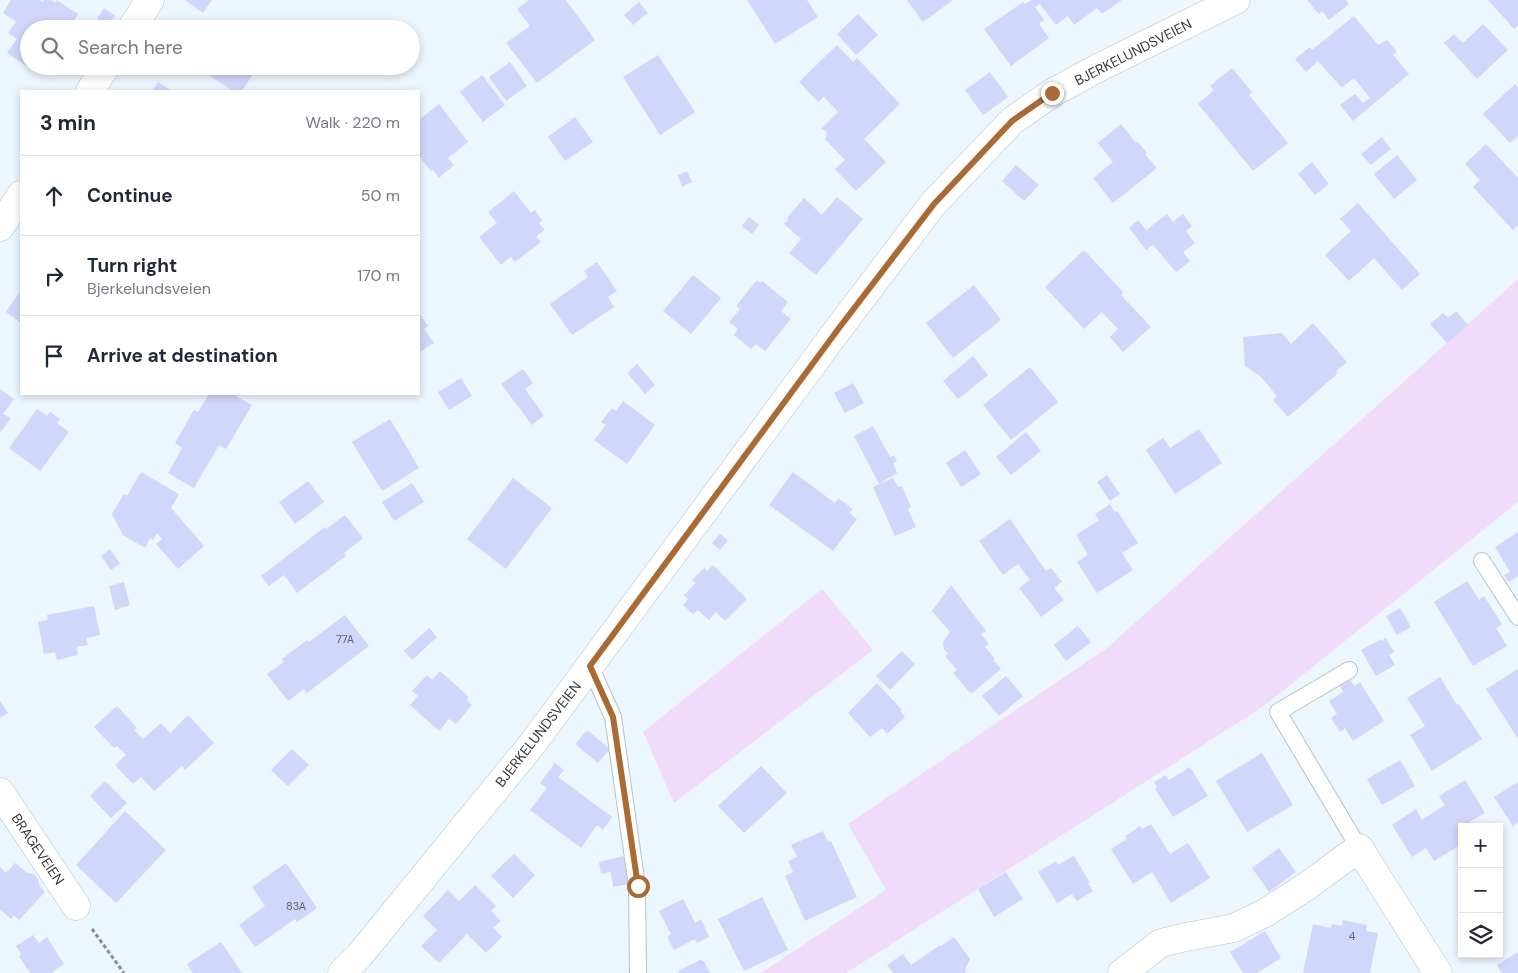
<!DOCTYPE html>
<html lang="en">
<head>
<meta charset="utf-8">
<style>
  body { margin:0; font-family:"DM Sans",sans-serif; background:#f6f6f7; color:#1f2937 }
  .controls { position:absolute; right:15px; bottom:15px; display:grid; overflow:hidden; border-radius:0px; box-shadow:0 2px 8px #0003 }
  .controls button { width:45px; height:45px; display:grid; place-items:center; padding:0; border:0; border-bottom:1px solid #e0e1e3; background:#fff; color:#1f2937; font:25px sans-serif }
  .stop { position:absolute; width:15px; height:15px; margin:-11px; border:4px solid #aa6a33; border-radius:50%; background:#fff }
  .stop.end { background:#aa6a33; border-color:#fff; box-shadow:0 1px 5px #0008 }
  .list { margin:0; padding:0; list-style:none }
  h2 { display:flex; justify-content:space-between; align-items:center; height:65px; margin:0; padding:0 20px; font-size:21px }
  h2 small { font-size:16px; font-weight:400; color:#747a83 }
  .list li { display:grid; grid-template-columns:32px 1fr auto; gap:15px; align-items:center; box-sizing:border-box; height:80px; padding:0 20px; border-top:1px solid #e0e1e3 }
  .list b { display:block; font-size:19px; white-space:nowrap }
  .list p { margin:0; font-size:16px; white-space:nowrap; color:#747a83 }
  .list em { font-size:16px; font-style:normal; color:#747a83 }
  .icon { flex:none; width:28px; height:28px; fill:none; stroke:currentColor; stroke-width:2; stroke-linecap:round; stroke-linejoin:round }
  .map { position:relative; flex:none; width:1518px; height:973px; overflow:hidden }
  .search { position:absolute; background:#fff; box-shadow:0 2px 8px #0003; left:20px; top:20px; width:400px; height:55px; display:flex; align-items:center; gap:12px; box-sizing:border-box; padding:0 18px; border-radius:28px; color:#747a83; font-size:19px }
  .panel { position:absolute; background:#fff; box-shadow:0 2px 8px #0003; left:20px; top:90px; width:400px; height:305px; border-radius:0px }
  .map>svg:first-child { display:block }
</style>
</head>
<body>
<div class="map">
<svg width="1518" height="973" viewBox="0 0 1518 973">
  <rect width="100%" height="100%" fill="#ecf6ff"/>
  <g fill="#f0dbfa">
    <polygon points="1518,279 1518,502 1264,706 846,973 761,973 886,890 848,824 1107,648"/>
    <polygon points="822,589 873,650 674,803 643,732"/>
  </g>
  <g fill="#d2d6fb">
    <polygon points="11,0 40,0 43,2 44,0 51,0 55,3 57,0 78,14 69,29 29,29 29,66 44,66 38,74 7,53 17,39 8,33 16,22 3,13"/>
    <polygon points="185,0 212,0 203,13"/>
    <polygon points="529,0 566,0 595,40 537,83 506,43 530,26 517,9"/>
    <polygon points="747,0 807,0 818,17 775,44"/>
    <polygon points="907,0 953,0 923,22"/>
    <polygon points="1031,0 1122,0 1102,14 1097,8 1074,25 1068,16 1056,25 1040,4 1035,7 1044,20 1039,24 1049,38 1011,66 984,29 1023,2 1025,4"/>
    <polygon points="1307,0 1346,0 1349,4 1329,20 1322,11 1319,14"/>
    <polygon points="1488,0 1518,0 1518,25 1514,29"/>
    <polygon points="639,2 648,13 633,25 624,15"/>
    <polygon points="104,8 115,16 107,25 97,18"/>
    <polygon points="858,14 878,35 856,55 837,34"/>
    <polygon points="1354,16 1378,45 1387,40 1397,52 1393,55 1409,74 1353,121 1340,105 1355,94 1363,103 1370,98 1354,78 1342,88 1318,61 1306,72 1295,59 1310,47 1312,50"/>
    <polygon points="1483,24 1508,50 1477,79 1444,43 1454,34 1463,43"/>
    <polygon points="837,45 853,62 857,58 900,104 864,139 886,162 856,191 835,169 845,160 825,139 827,135 826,131 821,129 838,112 824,97 818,102 799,82"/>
    <polygon points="658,55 695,112 660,135 623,77"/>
    <polygon points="510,62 527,86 506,101 489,77"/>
    <polygon points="195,66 258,66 242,91 233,91"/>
    <polygon points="1232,68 1252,92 1249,95 1288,143 1253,171 1198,104 1214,90 1210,86"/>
    <polygon points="990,72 1008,97 983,115 965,90"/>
    <polygon points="482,75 505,105 483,122 460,92"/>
    <polygon points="158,82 172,91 152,91"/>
    <polygon points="1515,84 1518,87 1518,136 1510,143 1483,114"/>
    <polygon points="439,104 468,142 448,158 454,165 439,178 433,170 431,171 419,156 419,120"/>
    <polygon points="575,117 593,142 565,161 548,137"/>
    <polygon points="1121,124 1136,143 1138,142 1147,153 1145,154 1157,168 1113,203 1093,178 1113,162 1098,143"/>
    <polygon points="1382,137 1391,149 1371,165 1361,154"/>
    <polygon points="1486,144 1518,178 1518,225 1513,230 1473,187 1480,180 1465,164"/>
    <polygon points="1397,155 1417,180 1394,199 1374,174"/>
    <polygon points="1312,162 1329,184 1315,195 1298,174"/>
    <polygon points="1016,165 1039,185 1024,201 1002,181"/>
    <polygon points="687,171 692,182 682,187 678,175"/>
    <polygon points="514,191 531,213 535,210 542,220 539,223 545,230 536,236 541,242 515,262 511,257 501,265 479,237 497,223 488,212"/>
    <polygon points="837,197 863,219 816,275 789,253 801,239 784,224 788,220 787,218 804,198 822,215"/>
    <polygon points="1358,203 1420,274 1402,290 1374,258 1349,281 1325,255 1351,231 1340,219"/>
    <polygon points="1167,214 1173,222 1183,214 1192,226 1186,231 1195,243 1183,252 1190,261 1176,272 1153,245 1146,250 1129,228 1138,220 1146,230"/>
    <polygon points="749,217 759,225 752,234 742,226"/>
    <polygon points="1084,250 1123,292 1121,295 1151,327 1123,352 1110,337 1118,329 1102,312 1084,329 1045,287"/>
    <polygon points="597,262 617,291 608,297 614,307 572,335 550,304 588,277 584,271"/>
    <polygon points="693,275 721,298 691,334 663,311"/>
    <polygon points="757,280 760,283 762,281 788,302 781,311 791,319 765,351 756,344 751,349 734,335 738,329 729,322 740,309 736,306"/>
    <polygon points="974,285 1001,320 953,358 926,323"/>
    <polygon points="21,290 21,323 6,312"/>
    <polygon points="1456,311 1468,325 1447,343 1430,324 1443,313 1448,318"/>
    <polygon points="419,313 428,326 424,329 434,343 419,353"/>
    <polygon points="1313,323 1347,362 1336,371 1338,373 1288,417 1273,400 1277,396 1261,377 1245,366 1243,337 1282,333 1291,344"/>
    <polygon points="973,356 988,375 958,399 943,381"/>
    <polygon points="637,364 655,385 645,394 627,373"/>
    <polygon points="1030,367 1058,402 1011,440 983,405"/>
    <polygon points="523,369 533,383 525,389 544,416 532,425 501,384"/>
    <polygon points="461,378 472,396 449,410 438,392"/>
    <polygon points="853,383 864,403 845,413 834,393"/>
    <polygon points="0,389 14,399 3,414 11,418 0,433"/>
    <polygon points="209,394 232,394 252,405 226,449 219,445 194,488 168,473 182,448 175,443 194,410 198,412"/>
    <polygon points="623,401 655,425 627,464 594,440 606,425 601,422 612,408 616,411"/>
    <polygon points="37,409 47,416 50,412 60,419 57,423 69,432 40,471 9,448"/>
    <polygon points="390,419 419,468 382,491 352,442"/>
    <polygon points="873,426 890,457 894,456 897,461 893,463 897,473 879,484 854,436"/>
    <polygon points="1199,429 1222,463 1175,494 1146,450 1163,438 1170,448"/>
    <polygon points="1026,432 1041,451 1011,475 996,457"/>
    <polygon points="965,450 981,474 961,487 946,463"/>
    <polygon points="141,472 179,494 171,508 204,546 178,569 156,544 162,539 157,533 153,540 150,538 145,548 123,535 112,514 124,494 127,496"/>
    <polygon points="793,472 835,503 838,498 853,509 849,513 857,519 833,551 769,505"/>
    <polygon points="1107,475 1120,494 1110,501 1097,482"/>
    <polygon points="513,478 552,508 506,569 467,539"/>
    <polygon points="893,478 898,487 902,486 911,507 908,509 916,527 895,536 873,487"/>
    <polygon points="308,481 324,502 295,524 279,502"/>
    <polygon points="412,483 424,502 394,521 382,502"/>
    <polygon points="1110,504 1114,511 1118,512 1138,543 1122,553 1133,570 1097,593 1077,562 1088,555 1076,535 1099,520 1095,514"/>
    <polygon points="345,515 363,538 344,553 346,556 297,593 284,575 269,586 261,576 325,527 326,529"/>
    <polygon points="1010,519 1046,571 1051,568 1062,582 1054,588 1064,600 1041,617 1019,588 1030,580 1018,564 1003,575 979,541"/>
    <polygon points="1518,532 1518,576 1509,582 1504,575 1510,572 1495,547"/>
    <polygon points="720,534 728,540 720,550 712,543"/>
    <polygon points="110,549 120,564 111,570 101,556"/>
    <polygon points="713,565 747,599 725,621 716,612 709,620 698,610 693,614 683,605 688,599 684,595 696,583 692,580 704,568 707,571"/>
    <polygon points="1467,581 1479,600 1484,596 1502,624 1496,628 1507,646 1473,666 1434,602"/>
    <polygon points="124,582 130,605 115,610 109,586"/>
    <polygon points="951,585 986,631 981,634 989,644 985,647 995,659 993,660 1001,669 971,694 953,673 957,670 945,656 948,654 944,649 943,642 950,632 932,611"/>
    <polygon points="94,606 100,635 86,638 88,645 77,647 78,655 57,660 55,652 44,654 38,622 48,620 47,615"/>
    <polygon points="1400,608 1411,627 1397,635 1386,616"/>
    <polygon points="345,615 369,646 307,693 304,689 288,701 267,674 284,662 282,659 307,640 309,642"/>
    <polygon points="1078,626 1091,642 1066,661 1054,645"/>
    <polygon points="429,628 437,637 412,660 404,651"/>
    <polygon points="1386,638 1394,652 1389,655 1395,665 1376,676 1361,650 1381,639 1382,641"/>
    <polygon points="902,651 915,664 890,690 876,676"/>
    <polygon points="1518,669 1518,739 1486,689"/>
    <polygon points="440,671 469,697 466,700 472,705 456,724 449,719 439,731 410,705 418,696 412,691 427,675 432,680"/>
    <polygon points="1006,676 1023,696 999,716 982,696"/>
    <polygon points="1440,677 1457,705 1459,704 1482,739 1432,771 1410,735 1425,726 1407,698"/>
    <polygon points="1350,680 1354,686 1360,682 1384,721 1353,741 1345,728 1340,732 1331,718 1337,714 1329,701 1343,692 1340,686"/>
    <polygon points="877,683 902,710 900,711 905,717 887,734 882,728 870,737 848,713"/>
    <polygon points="0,701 8,713 0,718"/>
    <polygon points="117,706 137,728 134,730 143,739 161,723 170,733 188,715 214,743 185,770 182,766 154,791 141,777 133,784 115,765 126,755 117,746 114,748 94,727"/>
    <polygon points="587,730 610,749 598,763 575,744"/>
    <polygon points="292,749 309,765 288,786 271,770"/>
    <polygon points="1262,753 1293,805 1247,832 1216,781"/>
    <polygon points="1400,760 1415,786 1382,805 1367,779"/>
    <polygon points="555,763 564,770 558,777 612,817 603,830 597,825 581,848 530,810 547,788 540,783"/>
    <polygon points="761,766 787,793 744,833 718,806"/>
    <polygon points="1190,767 1208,796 1173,817 1155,789 1157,787 1154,782 1166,775 1169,780"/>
    <polygon points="1465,780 1485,813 1469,822 1472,827 1462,827 1462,844 1434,861 1426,848 1412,857 1392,825 1416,809 1422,820 1445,805 1439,796"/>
    <polygon points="105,781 127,803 111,818 90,796"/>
    <polygon points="1518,782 1518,822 1513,826 1494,797"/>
    <polygon points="125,811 166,850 116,903 76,865"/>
    <polygon points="1151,824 1170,854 1188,843 1210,878 1171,903 1152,872 1133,884 1111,849 1127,839 1125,836 1140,826 1142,829"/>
    <polygon points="823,831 828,842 831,841 857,897 805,921 785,876 793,872 788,861 797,857 791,845"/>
    <polygon points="1279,848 1296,872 1269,892 1252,868"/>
    <polygon points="514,854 535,875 513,898 491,876"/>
    <polygon points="624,856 629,884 613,887 611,872 601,874 599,862"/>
    <polygon points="1074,856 1090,883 1088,883 1093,891 1077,901 1072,894 1057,903 1038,872 1056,861 1058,865"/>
    <polygon points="15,863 27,873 33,874 38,879 39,885 45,892 19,920 14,915 11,919 0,909 0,867 6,873"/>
    <polygon points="286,863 317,908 297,922 295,919 255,947 239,925 265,906 252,887"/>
    <polygon points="1006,872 1023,899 994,917 978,889"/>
    <polygon points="475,885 496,906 491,911 501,921 493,928 502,937 486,953 467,934 439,963 421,946 437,930 423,916 448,890 459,901"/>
    <polygon points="762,897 788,950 744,971 718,919"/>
    <polygon points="683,899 695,923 701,919 709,937 697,943 695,939 674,950 667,937 671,934 659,911"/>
    <polygon points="1343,920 1367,925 1366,931 1378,933 1370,973 1303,973 1313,924 1331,928 1332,924 1342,926"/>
    <polygon points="1265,931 1281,958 1257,973 1243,973 1230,952"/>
    <polygon points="33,935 39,943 47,937 64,964 51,973 30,973 19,956 21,954 16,946"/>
    <polygon points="954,937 970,959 965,970 967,973 893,973 887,965 903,954 911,965 940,945 941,946"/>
    <polygon points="221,942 242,973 193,973 187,964"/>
    <polygon points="1518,952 1518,973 1501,973 1497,965"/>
    <polygon points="702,959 702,961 704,961 710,973 679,973 678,971"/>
  </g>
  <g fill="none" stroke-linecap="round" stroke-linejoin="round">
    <defs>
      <g id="service">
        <polyline points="1482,561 1518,617"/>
        <polyline points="590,666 613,717 637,886 638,973"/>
        <polyline points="1349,670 1278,712 1359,848"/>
      </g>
      <g id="minor">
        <polyline points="131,29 150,0"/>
        <polyline points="90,91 106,66"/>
        <polyline points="0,227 21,195"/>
        <polyline points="0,792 76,906"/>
        <polyline points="342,973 359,956 533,743 839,328 933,204 1012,121 1052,93 1098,68 1236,0"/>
        <polyline points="1122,973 1161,943 1186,937 1234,928 1265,913 1307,886 1359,848 1438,973"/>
      </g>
    </defs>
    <use href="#service" stroke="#b8c2ca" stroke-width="18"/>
    <use href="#minor" stroke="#b8c2ca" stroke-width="29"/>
    <polyline stroke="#888f95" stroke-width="3" stroke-dasharray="4 2.5" stroke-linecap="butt" points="92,929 124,973"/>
    <use href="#service" stroke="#fff" stroke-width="16"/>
    <use href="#minor" stroke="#fff" stroke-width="28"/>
  </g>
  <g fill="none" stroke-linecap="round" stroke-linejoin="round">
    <polyline stroke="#aa6a33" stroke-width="6" points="638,886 613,717 590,666 839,328 934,204 1012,121 1052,93"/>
  </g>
  <g text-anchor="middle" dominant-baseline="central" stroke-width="5" stroke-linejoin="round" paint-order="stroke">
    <g font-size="11" fill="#5b5f6b">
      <text x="345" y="639">77A</text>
      <text x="296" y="906">83A</text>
      <text x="1352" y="936">4</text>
    </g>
    <g font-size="14" fill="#33373b" stroke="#fff">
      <text transform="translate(1133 52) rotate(-27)">BJERKELUNDSVEIEN</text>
      <text transform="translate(538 734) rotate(-52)">BJERKELUNDSVEIEN</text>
      <text transform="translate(38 849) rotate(56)">BRAGEVEIEN</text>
    </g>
  </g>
</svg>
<div class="controls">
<button>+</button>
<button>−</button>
<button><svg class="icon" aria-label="layers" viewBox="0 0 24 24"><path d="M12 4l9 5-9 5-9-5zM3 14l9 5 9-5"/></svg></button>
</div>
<div class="stop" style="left:638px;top:886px"></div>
<div class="stop end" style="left:1052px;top:93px"></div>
<div class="search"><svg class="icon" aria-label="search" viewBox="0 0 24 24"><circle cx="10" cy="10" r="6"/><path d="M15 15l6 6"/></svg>Search here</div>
<section class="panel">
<h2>3 min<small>Walk · 220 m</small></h2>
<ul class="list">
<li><svg class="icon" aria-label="ahead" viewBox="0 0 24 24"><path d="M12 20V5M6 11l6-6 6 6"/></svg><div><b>Continue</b></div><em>50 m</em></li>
<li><svg class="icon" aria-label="right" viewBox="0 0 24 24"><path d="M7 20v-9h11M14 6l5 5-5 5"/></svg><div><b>Turn right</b><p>Bjerkelundsveien</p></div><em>170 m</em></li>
<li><svg class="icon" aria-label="arrive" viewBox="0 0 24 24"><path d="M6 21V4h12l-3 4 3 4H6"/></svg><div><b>Arrive at destination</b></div></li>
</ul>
</section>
</div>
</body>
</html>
